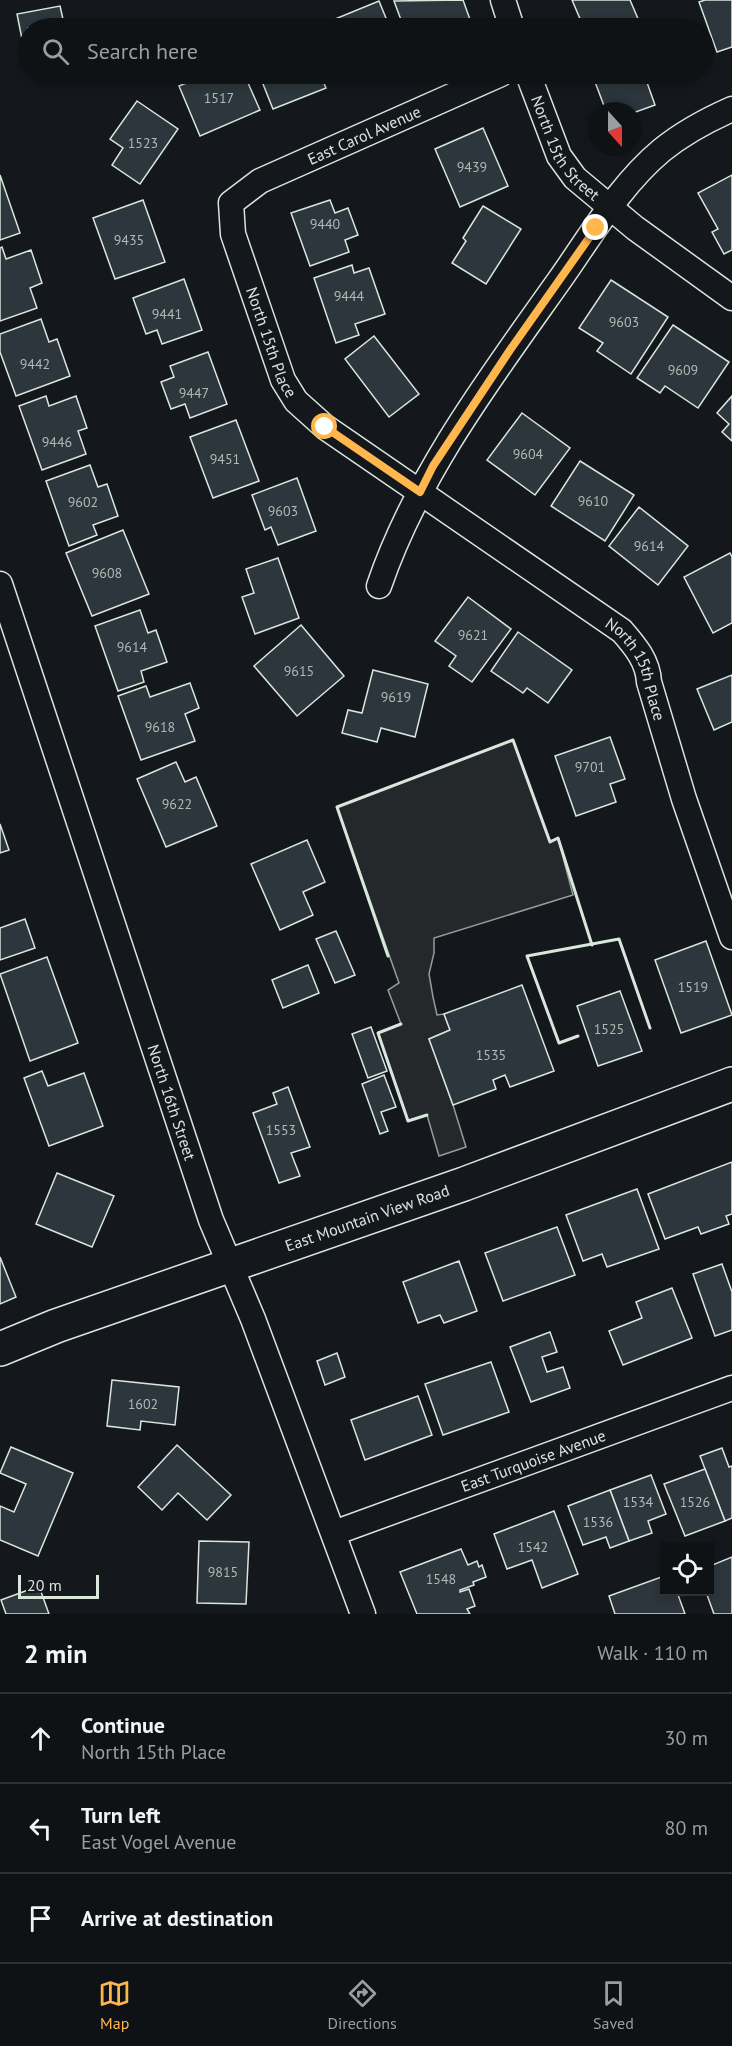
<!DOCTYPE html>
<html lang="en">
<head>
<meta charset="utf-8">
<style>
  body { margin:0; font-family:"PT Sans",sans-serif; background:#1d2022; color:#f1f3f6 }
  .controls { position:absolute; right:18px; bottom:18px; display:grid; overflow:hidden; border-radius:0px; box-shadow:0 3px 9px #0003 }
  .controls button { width:54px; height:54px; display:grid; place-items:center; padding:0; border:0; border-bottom:2px solid #2f3234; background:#0f1215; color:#f1f3f6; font:30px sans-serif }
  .compass { position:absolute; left:588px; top:102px; width:54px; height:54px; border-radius:50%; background:#0f1215; box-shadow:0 3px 9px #0003; rotate:159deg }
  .scale { position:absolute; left:18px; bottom:15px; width:81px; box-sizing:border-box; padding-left:6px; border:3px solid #d8e6dc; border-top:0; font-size:16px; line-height:21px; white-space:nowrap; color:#d8e6dc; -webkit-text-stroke:4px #14181c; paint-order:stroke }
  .stop { position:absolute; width:18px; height:18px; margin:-14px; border:4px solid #ffb74d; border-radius:50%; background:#fff }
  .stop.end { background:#ffb74d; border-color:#fff; box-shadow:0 2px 6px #0008 }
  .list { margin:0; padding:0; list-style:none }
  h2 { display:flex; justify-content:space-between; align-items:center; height:78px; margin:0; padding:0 24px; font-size:26px }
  h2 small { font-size:20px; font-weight:400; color:#9b9ea0 }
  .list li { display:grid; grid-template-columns:39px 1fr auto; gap:18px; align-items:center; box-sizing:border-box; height:90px; padding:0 24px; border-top:2px solid #2f3234 }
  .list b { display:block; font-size:22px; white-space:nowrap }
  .list p { margin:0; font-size:20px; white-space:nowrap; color:#9b9ea0 }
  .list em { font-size:20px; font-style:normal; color:#9b9ea0 }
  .icon { flex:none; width:33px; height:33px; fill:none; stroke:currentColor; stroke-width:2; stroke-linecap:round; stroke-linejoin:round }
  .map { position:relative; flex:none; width:732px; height:1614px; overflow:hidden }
  .search { position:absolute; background:#0f1215; box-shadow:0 3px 9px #0003; left:18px; right:18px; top:18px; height:66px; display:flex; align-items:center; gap:15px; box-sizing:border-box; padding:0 21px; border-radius:33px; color:#9b9ea0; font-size:22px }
  .sheet { height:348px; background:#0f1215 }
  nav { display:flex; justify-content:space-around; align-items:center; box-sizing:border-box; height:84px; border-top:2px solid #2f3234; background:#0f1215; font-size:16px; color:#9b9ea0 }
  nav a { display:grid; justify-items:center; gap:3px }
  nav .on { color:#ffb74d }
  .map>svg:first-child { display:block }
</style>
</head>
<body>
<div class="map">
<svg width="732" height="1614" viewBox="0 0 732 1614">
  <rect width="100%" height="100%" fill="#14181c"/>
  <polygon fill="#24282b" stroke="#939e99" stroke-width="1.5" points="513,740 550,841 558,838 573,895 434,938 434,953 429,974 433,997 437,1015 444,1014 450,1030 429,1039 453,1105 466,1147 439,1156 427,1115 408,1121 378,1033 401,1024 388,990 399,983 337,807"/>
  <g fill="#2c363c" stroke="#d8e6dc" stroke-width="1.5">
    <polygon points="463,0 472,25 463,28 404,28 394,1"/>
    <polygon points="572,0 630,0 639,21 621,28 584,28"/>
    <polygon points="705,0 732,0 732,47 717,52 699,2"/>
    <polygon points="379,1 390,28 320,28 318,26"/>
    <polygon points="60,6 65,28 28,28 28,48 24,49 17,14"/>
    <polygon points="209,74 244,74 260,110 200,136 179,86"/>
    <polygon points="259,74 320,74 326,88 273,109"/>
    <polygon points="592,74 644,74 655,105 633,113 633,111 606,111"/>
    <polygon points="137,101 178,129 140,184 112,165 123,148 110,139"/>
    <polygon points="483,128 508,186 460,207 435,149"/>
    <polygon points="0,175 20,233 0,240"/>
    <polygon points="732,175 732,250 724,254 712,232 718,229 698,193"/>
    <polygon points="143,200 165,262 115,279 93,218"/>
    <polygon points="330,200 335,213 348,208 358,235 345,240 349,252 310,266 291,213"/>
    <polygon points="483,206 521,229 486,284 452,263 466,241 463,238"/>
    <polygon points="2,247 6,259 31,250 42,283 30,288 37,308 0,321 0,248"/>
    <polygon points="352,265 354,273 369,268 385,314 355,324 359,335 336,343 314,278"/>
    <polygon points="184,279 202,330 162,344 157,330 146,334 133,298"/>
    <polygon points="611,280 668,317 631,374 597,351 603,343 579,328"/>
    <polygon points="41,319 49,342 57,339 70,376 16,396 0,352 0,334"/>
    <polygon points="673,325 729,362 698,408 665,386 660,393 637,378"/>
    <polygon points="374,336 419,394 389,417 345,359"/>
    <polygon points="208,352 227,404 190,418 185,404 171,409 161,382 174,377 170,366"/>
    <polygon points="46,396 49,406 76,396 87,428 78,431 86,454 42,470 19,406"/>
    <polygon points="732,396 732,441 722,432 729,424 717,413"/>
    <polygon points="522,413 570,448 535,495 487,460"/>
    <polygon points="236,420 259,481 213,498 190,437"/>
    <polygon points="580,461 634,495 605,541 551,506"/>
    <polygon points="90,465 98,487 107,484 118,516 93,525 97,535 69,546 46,481"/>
    <polygon points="297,478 316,531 278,545 271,527 265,530 252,495"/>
    <polygon points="639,507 688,546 658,585 609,546"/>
    <polygon points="123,530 149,594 92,616 66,553"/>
    <polygon points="730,553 732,557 732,623 713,633 684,577"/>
    <polygon points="278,558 299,618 255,634 242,597 254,593 246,569"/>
    <polygon points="468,597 511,629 472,682 449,666 456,656 435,641"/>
    <polygon points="140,610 148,633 156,630 167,662 141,671 144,682 118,691 95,626"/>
    <polygon points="301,625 344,676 297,716 254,666"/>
    <polygon points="518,632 572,670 548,703 527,688 523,693 491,671"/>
    <polygon points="373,670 428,684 415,737 381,728 377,742 342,733 348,710 362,713"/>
    <polygon points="732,675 732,722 714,730 697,689"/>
    <polygon points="190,683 199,708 185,714 195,741 141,760 118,696 146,686 150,697"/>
    <polygon points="610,737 625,779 610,784 616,802 576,816 555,756"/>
    <polygon points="176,762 185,782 196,777 217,826 166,847 137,779"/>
    <polygon points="0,824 9,850 0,853"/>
    <polygon points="307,840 325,882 303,892 313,915 280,930 251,864"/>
    <polygon points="25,919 35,948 0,960 0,928"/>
    <polygon points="336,931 355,975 335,983 316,939"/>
    <polygon points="706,941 732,1015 681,1033 655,960"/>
    <polygon points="47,957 78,1043 30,1061 0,974"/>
    <polygon points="308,965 319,993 283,1008 272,980"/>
    <polygon points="522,985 554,1071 510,1087 505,1075 493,1080 496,1089 453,1105 429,1039 450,1030 444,1014"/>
    <polygon points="620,991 642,1051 598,1066 577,1006"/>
    <polygon points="371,1027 387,1071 368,1078 352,1034"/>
    <polygon points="42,1071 48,1086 84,1073 103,1126 49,1146 24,1078"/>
    <polygon points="384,1075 396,1107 381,1112 388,1131 380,1134 362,1084"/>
    <polygon points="288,1087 310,1147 291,1153 300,1176 279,1183 253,1113 277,1104 273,1093"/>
    <polygon points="732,1162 732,1214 726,1216 729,1224 701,1234 698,1227 665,1239 648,1194"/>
    <polygon points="57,1173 114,1196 92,1247 36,1224"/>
    <polygon points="637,1189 659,1249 607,1267 602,1254 583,1261 566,1215"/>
    <polygon points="557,1227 575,1275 503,1301 485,1253"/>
    <polygon points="0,1257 16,1297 0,1304"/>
    <polygon points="459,1261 477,1311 444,1323 440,1315 418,1323 403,1282"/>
    <polygon points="722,1264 732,1292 732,1330 715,1336 693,1274"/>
    <polygon points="672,1288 692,1338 623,1365 609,1331 642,1318 636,1302"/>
    <polygon points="550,1332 557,1352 542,1357 547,1372 563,1367 570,1388 531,1402 510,1347"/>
    <polygon points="337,1353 345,1377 325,1385 317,1361"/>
    <polygon points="491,1362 509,1412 443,1435 425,1384"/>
    <polygon points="112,1380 179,1387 175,1425 141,1421 140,1430 107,1426"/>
    <polygon points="418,1396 432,1435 365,1460 351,1420"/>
    <polygon points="177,1445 231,1495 207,1520 178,1493 162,1510 138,1487"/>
    <polygon points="11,1447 73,1473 38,1556 0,1540 0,1506 14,1512 26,1484 0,1473"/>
    <polygon points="722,1448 729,1467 732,1466 732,1518 725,1521 700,1456"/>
    <polygon points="705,1469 725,1521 685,1536 664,1484"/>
    <polygon points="651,1475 666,1514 648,1521 652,1533 629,1541 610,1490"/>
    <polygon points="610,1490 629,1541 610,1548 606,1537 583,1545 568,1506"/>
    <polygon points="554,1511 578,1574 542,1588 532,1560 507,1569 494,1534"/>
    <polygon points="199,1541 249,1542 246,1604 197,1603"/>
    <polygon points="461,1549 468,1565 477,1561 479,1567 482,1565 486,1577 473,1582 474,1585 460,1590 460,1592 469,1589 475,1606 467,1609 470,1614 417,1614 400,1572"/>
    <polygon points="732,1557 732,1614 714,1614 706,1592 710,1592 710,1566"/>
    <polygon points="664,1576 664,1592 677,1592 685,1614 615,1614 609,1596"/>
    <polygon points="39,1586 49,1614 6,1614 1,1600"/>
  </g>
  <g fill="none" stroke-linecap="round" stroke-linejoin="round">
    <defs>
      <g id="street">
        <polyline points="503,0 512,28"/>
        <path id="s1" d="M501,74L260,181L231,203L233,234L283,380L296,401L325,427L622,631C635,646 648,661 649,682L684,799L732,937"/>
        <path id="s2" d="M528,74L559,156L575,178L635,228L732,298"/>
        <path id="s3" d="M0,584L211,1220L253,1319L363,1614"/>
        <path d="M379,586C417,474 493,374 561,278C592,234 620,185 662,150C683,133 707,120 732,109"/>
        <path id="s4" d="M334,1533L732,1388"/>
      </g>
      <g id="secondary">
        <path id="s5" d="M0,1349L56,1326L464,1184L732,1084"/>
      </g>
    </defs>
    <use href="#street" stroke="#d8e6dc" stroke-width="27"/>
    <use href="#secondary" stroke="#d8e6dc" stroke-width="36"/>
    <use href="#street" stroke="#14181c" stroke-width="24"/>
    <use href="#secondary" stroke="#14181c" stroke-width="33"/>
    <g stroke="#d8e6dc" stroke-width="3">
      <polyline points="388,956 337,807 513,740 550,842 558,838 592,945"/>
      <polyline points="401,1024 378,1033 408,1121 427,1115"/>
      <polyline points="578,1036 559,1043 527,956 619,939 650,1028"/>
    </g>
  </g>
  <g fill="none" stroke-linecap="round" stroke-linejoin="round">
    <polyline stroke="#ffb74d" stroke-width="8" points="325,427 420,492 433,466 510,350 596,228"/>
  </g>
  <g text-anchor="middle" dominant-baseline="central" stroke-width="4.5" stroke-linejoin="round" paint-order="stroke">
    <g font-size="14" fill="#adbab4">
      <text x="219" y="98">1517</text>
      <text x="143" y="143">1523</text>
      <text x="472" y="167">9439</text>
      <text x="325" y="224">9440</text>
      <text x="129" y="240">9435</text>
      <text x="349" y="296">9444</text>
      <text x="167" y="314">9441</text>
      <text x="624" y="322">9603</text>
      <text x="35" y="364">9442</text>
      <text x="683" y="370">9609</text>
      <text x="194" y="393">9447</text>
      <text x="57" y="442">9446</text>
      <text x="528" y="454">9604</text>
      <text x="225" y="459">9451</text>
      <text x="593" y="501">9610</text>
      <text x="83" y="502">9602</text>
      <text x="283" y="511">9603</text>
      <text x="649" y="546">9614</text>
      <text x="107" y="573">9608</text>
      <text x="473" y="635">9621</text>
      <text x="132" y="647">9614</text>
      <text x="299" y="671">9615</text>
      <text x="396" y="697">9619</text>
      <text x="160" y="727">9618</text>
      <text x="590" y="767">9701</text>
      <text x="177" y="804">9622</text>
      <text x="693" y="987">1519</text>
      <text x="609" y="1029">1525</text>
      <text x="491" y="1055">1535</text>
      <text x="281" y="1130">1553</text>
      <text x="143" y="1404">1602</text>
      <text x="638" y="1502">1534</text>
      <text x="695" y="1502">1526</text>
      <text x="598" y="1522">1536</text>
      <text x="533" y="1547">1542</text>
      <text x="223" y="1572">9815</text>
      <text x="441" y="1579">1548</text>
    </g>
    <g font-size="16" fill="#d8e6dc" stroke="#14181c">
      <text transform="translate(364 135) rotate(-24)">East Carol Avenue</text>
      <text stroke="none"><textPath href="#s2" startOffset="84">North 15th Street</textPath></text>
      <text stroke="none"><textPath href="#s1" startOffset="446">North 15th Place</textPath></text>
      <text stroke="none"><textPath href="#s1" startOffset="950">North 15th Place</textPath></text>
      <text stroke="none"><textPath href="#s3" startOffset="546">North 16th Street</textPath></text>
      <text stroke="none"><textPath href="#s5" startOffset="390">East Mountain View Road</textPath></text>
      <text stroke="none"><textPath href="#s4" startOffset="212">East Turquoise Avenue</textPath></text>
    </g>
  </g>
</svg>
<div class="controls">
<button><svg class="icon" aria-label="locate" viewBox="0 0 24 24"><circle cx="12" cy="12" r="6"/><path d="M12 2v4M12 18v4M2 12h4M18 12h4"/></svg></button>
</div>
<svg class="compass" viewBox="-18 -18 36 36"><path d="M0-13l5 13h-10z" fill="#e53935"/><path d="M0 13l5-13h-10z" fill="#9b9ea0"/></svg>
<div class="scale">20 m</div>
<div class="stop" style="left:325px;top:427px"></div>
<div class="stop end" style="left:596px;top:228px"></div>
<div class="search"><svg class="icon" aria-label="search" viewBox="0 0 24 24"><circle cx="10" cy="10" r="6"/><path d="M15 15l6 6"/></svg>Search here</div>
</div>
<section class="sheet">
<h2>2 min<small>Walk · 110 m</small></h2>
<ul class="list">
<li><svg class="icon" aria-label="ahead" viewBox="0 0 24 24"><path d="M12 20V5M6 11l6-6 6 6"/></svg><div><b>Continue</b><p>North 15th Place</p></div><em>30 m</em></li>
<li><svg class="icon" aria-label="left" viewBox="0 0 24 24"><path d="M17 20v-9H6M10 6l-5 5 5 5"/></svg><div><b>Turn left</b><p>East Vogel Avenue</p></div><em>80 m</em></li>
<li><svg class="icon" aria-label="arrive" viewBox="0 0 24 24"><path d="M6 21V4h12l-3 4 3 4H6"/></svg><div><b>Arrive at destination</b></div></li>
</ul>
</section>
<nav>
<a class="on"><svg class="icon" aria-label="map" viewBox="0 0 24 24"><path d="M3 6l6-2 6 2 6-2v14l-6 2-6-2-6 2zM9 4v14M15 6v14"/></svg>Map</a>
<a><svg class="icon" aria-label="directions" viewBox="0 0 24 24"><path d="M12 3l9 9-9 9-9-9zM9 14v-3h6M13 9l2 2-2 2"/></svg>Directions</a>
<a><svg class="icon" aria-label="saved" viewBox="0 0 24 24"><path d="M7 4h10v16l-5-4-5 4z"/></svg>Saved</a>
</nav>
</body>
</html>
